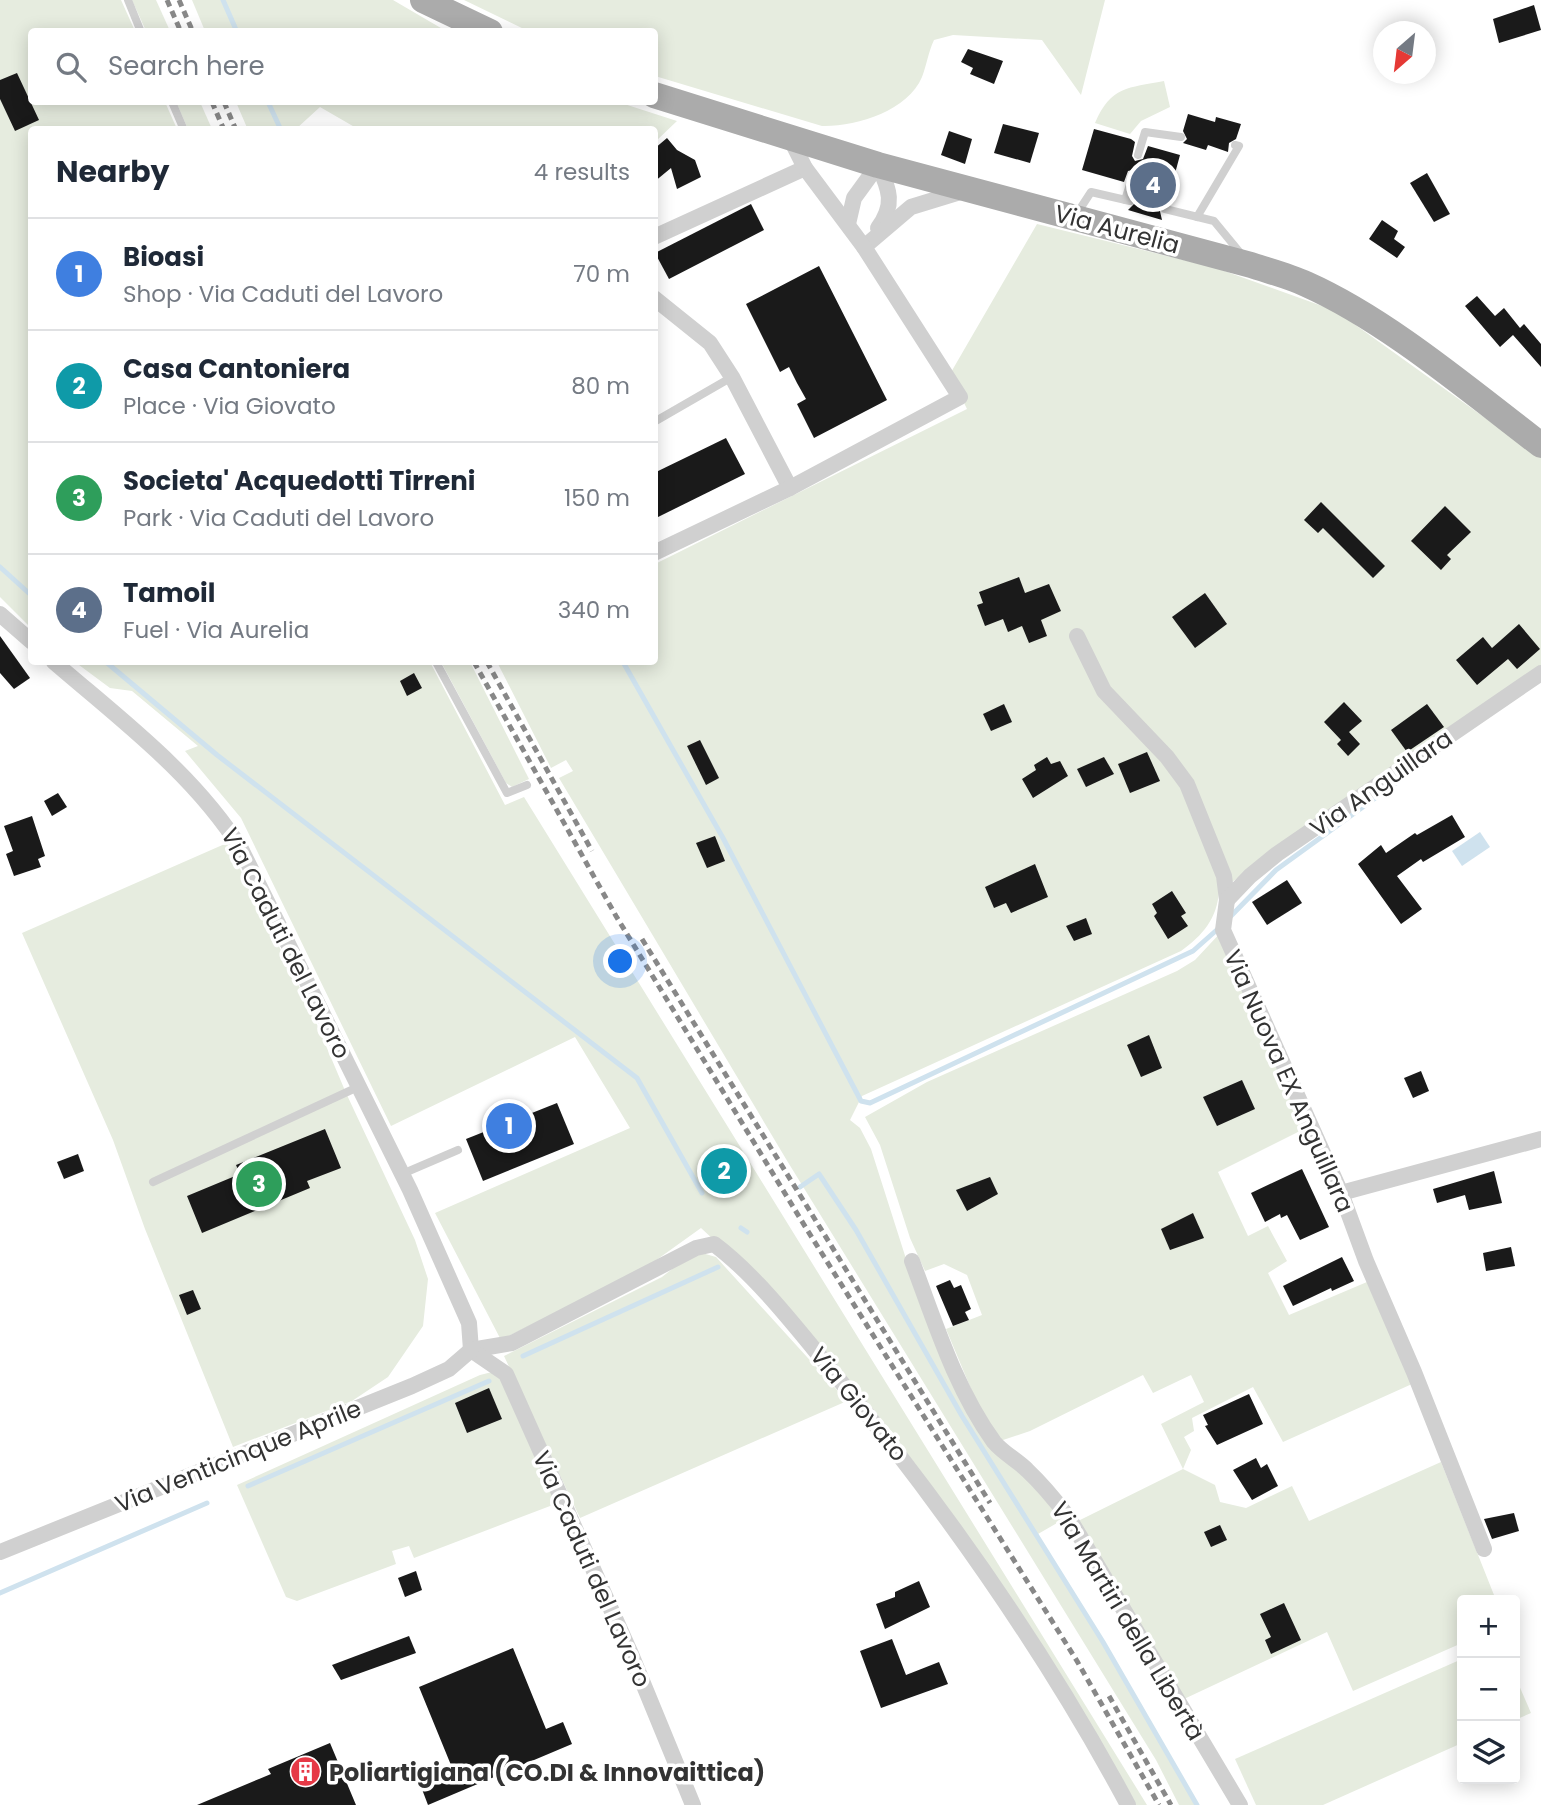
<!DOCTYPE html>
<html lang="en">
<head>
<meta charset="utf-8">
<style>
  body { margin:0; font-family:Poppins,sans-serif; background:#f2f2f3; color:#1f2937 }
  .controls { position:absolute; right:21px; bottom:21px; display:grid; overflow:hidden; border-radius:7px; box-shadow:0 4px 18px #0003 }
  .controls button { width:63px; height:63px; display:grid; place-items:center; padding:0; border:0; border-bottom:2px solid #e0e1e3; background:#fff; color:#1f2937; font:35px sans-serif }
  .compass { position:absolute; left:1373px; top:21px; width:63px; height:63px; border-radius:50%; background:#fff; box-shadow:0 4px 18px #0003; rotate:208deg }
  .you { position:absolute; left:621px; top:962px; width:24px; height:24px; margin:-18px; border:5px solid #fff; border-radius:50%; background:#1a73e8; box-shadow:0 0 0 10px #1a73e833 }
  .badge { display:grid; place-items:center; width:46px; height:46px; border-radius:50%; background:#ea580c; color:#fff; font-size:23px; font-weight:700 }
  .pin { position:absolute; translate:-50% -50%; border:4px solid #fff; box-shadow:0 2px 7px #0006 }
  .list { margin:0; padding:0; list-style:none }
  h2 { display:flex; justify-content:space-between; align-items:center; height:91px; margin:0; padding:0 28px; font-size:30px }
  h2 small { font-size:23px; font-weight:400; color:#747a83 }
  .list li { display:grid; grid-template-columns:46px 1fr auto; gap:21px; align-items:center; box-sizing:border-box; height:112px; padding:0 28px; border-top:2px solid #e0e1e3 }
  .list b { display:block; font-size:26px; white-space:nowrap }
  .list p { margin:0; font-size:23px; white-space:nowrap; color:#747a83 }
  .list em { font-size:23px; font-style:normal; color:#747a83 }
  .icon { flex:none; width:38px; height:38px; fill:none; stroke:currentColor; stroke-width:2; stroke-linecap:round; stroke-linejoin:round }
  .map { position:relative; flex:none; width:1541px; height:1805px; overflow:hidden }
  .search { position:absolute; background:#fff; box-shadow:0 4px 18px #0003; left:28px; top:28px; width:630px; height:77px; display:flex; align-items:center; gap:18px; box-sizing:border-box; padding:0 24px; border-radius:7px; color:#747a83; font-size:26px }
  .panel { position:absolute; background:#fff; box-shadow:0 4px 18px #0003; left:28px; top:126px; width:630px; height:539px; border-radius:7px }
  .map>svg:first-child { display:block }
</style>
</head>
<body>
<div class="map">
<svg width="1541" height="1805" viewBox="0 0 1541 1805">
  <rect width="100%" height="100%" fill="#fff"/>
  <g fill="#e6ecdf">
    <polygon points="0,0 121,0 135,31 32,32 32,102 165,102 177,129 32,130 31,628 0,597"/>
    <polygon points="132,0 156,0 170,31 146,31"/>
    <polygon points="192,0 393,0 446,31 205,31"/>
    <path d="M464,0H1105L1081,95L1042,40L953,35L934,40C928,53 927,64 922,77C908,111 855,127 822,126L655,76L654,32L528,31Z"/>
    <path d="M1164,81L1170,107L1141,121L1130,134L1095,123C1111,86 1128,88 1164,81Z"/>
    <polygon points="176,102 200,102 212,129 188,129"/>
    <polygon points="236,102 618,102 677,121 655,142 654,130 358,129 320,107 296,129 248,130"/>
    <path d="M1037,224L1216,268L1336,311L1541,458V668L1219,891C1217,919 1203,935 1181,951L862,1096L850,1120L860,1128L871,1149L908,1265L967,1412L1064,1519L1038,1534L1197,1805H1179L1156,1760L786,1159L559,778L573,771L566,760L551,768L497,662H654L655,564L967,409L950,374Z"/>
    <polygon points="75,662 430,662 505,805 524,797 1147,1805 1133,1805 957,1524 893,1433 771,1293 701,1228 648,1266 501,1340 435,1213 630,1128 575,1037 391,1126 241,818 185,751 198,746 132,691 110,688"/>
    <polygon points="441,662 470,662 529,779 512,787 506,783"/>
    <polygon points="227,843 310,1008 346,1093 415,1240 428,1279 423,1326 388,1377 352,1401 233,1447 145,1229 113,1140 22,933"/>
    <polygon points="1223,930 1310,1126 1218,1172 1248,1236 1268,1226 1287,1261 1268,1273 1289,1315 1367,1282 1412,1384 1283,1442 1253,1387 1192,1418 1194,1431 1184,1437 1191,1450 1183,1469 1215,1485 1220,1502 1246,1508 1292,1486 1309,1521 1441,1462 1496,1600 1462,1600 1462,1643 1353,1691 1327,1632 1184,1699 1076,1522 1183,1469 1161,1424 1204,1402 1191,1375 1153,1393 1143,1375 1030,1431 1000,1441 982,1415 946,1329 982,1315 967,1275 944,1264 925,1271 910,1238 880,1145 865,1117 927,1082 1177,971 1195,960"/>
    <polygon points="702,1253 716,1257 847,1401 580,1518 504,1356 662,1277 681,1262"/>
    <polygon points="492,1372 502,1378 558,1503 414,1558 409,1546 392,1551 396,1564 297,1601 286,1597 237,1485 480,1375"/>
    <polygon points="1462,1659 1462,1743 1323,1805 1256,1805 1235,1759"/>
    <polygon points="1515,1676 1531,1713 1515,1720"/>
  </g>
  <polygon fill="#cfe2ee" points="1480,832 1490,847 1462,866 1452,851"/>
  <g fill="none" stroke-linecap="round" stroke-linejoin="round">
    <g stroke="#cfe2ee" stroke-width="5">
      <polyline points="223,0 237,32"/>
      <polyline points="268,102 281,130"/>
      <polyline points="0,567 32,596"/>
      <polyline points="106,662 217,755 637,1078 702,1193"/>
      <polyline points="623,662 723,838 861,1101 870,1103 1193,951 1219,928"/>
      <polyline points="1229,918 1276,870 1429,759"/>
      <polyline points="800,1187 819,1174 856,1230 962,1416 1103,1642 1197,1805"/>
      <polyline points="741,1228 747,1232"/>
      <polyline points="523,1356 718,1267"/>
      <polyline points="248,1486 489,1381"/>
      <polyline points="0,1593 207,1503"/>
    </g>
  </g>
  <g fill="#1a1a1a">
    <polygon points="1534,5 1541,30 1499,43 1493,19"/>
    <polygon points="968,49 1003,61 994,84 970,74 973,68 961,62"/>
    <polygon points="17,73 39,120 15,131 0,99 0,80"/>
    <polygon points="1188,114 1215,122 1216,117 1241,124 1236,139 1229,143 1228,152 1208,145 1206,150 1183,143 1187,139 1183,131"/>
    <polygon points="1003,124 1039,133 1030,163 994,153"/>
    <polygon points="1094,129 1131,139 1135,142 1132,156 1135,161 1143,159 1148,146 1180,155 1167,203 1159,207 1162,220 1128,210 1136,202 1133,195 1139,174 1136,169 1128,171 1124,182 1082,170"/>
    <polygon points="949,131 972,139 965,164 941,155"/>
    <polygon points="667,138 677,150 695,160 701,177 677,189 671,168 654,182 654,149"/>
    <polygon points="1427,173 1450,214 1434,222 1410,183"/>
    <polygon points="751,204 764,230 669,279 655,253"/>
    <polygon points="1382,220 1398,231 1394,239 1405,247 1397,258 1369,239"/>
    <polygon points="819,266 887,400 814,438 797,404 806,399 797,383 789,367 780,372 746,304"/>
    <polygon points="1477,296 1495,316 1504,308 1520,328 1524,324 1541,344 1541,367 1513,335 1500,347 1465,306"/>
    <polygon points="726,438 745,474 654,519 654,473"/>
    <polygon points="1321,502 1385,566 1373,578 1323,528 1318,533 1304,520"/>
    <polygon points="1445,506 1471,532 1447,555 1451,559 1441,570 1411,541"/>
    <polygon points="1019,577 1025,593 1049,584 1061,611 1041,620 1047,636 1029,643 1022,626 1008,632 1003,619 985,626 977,605 983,603 979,592"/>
    <polygon points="1205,593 1227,624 1195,648 1172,617"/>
    <polygon points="1519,624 1540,649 1517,669 1508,659 1477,685 1456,660 1483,637 1492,648"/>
    <polygon points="0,636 30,678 14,689 0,673"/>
    <polygon points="414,673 422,688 407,696 400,681"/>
    <polygon points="1344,702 1362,721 1349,732 1360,744 1348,756 1337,744 1341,740 1324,722"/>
    <polygon points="1004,704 1012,722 991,731 983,714"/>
    <polygon points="1427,704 1444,727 1407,752 1391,730"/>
    <polygon points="700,740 719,778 706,785 687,746"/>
    <polygon points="1147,752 1160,781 1130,793 1118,764"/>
    <polygon points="1047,757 1051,764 1060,761 1068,776 1033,798 1022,779 1036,770 1034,765"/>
    <polygon points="1104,757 1114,774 1086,787 1077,769"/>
    <polygon points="58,793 67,807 52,816 44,801"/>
    <polygon points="1452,815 1465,837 1423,862 1421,859 1397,876 1422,909 1401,924 1358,864 1381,845 1386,853 1415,833 1417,835"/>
    <polygon points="32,816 45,856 38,859 41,867 14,876 6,854 13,851 4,826"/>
    <polygon points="715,836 725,861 707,868 696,843"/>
    <polygon points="1035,864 1048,897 1011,913 1006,903 994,908 985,887"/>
    <polygon points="1287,880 1302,903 1267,925 1252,902"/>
    <polygon points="1172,891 1186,913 1181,916 1188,926 1168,939 1154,916 1157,913 1152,904"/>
    <polygon points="1086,918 1092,934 1074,941 1066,926"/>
    <polygon points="1149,1035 1162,1068 1141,1077 1127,1045"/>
    <polygon points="1421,1071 1429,1091 1413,1098 1404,1078"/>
    <polygon points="1242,1080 1255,1109 1217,1126 1203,1097"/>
    <polygon points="557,1103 574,1144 483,1181 466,1139"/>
    <polygon points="325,1129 341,1168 307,1181 310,1188 202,1233 187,1196 240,1174 236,1165"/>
    <polygon points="78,1154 84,1171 64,1179 57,1162"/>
    <polygon points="723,1155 743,1175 732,1185 713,1165"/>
    <polygon points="1302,1169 1329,1227 1300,1240 1287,1215 1281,1218 1280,1214 1265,1222 1251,1193"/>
    <polygon points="1494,1171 1502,1203 1469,1210 1465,1195 1437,1203 1433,1189"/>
    <polygon points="990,1177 998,1194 967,1211 956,1190"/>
    <polygon points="1193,1213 1204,1238 1170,1250 1161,1229"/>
    <polygon points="1511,1247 1515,1266 1486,1271 1483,1253"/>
    <polygon points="1342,1257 1354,1281 1332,1291 1331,1288 1293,1306 1283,1286"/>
    <polygon points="950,1280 954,1288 961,1285 971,1309 965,1312 969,1320 953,1326 936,1286"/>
    <polygon points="193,1290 201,1309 187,1315 179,1295"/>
    <polygon points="489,1388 502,1419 467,1433 455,1403"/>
    <polygon points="1249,1394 1263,1424 1217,1445 1205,1426 1208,1425 1203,1415"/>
    <polygon points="1256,1458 1261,1468 1267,1464 1278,1486 1252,1500 1233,1470"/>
    <polygon points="1514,1513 1519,1531 1492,1539 1484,1519"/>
    <polygon points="1220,1525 1227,1540 1211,1547 1204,1532"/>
    <polygon points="416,1571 422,1590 405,1597 398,1578"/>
    <polygon points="919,1581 930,1607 885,1629 876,1604 895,1597 895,1592"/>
    <polygon points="1284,1603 1301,1640 1271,1654 1265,1640 1271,1637 1260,1614"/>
    <polygon points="409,1636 416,1653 341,1680 332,1665"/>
    <polygon points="892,1639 906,1675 939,1662 948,1684 881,1708 860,1651"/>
    <polygon points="513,1648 546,1729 563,1722 572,1744 428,1805 420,1784 453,1770 419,1687"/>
    <polygon points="330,1743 356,1805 197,1805 271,1774 268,1769"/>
  </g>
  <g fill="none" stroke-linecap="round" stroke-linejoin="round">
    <g stroke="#d0d0d0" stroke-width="8">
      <polyline points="128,0 141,32"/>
      <polyline points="172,102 184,130"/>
      <polyline points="1138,155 1145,132 1181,137"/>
      <polyline points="1125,200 1133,175"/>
      <polyline points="1165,209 1214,221 1242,255"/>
      <polyline points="1076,215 1091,192 1130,201"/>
      <polyline points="1197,217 1239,146 1235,145"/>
      <polyline points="654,422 732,377"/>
      <polyline points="436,662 507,793 527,785"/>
      <polyline points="402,1174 458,1150"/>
      <polyline points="153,1182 360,1086"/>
    </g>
    <g stroke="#d0d0d0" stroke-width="16">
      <polyline points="848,224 854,198 878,165"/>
      <path d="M878,228C895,205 890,190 878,165"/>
      <polyline points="654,237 805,168"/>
      <polyline points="864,247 911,207 960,192"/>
      <polyline points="654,298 710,343 732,377 790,488"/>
      <polyline points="654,553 790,488 960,397 864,247 805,168 790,138"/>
      <polyline points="0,614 32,642"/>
      <polyline points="1077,636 1104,691 1167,757 1187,784 1224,876 1227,900 1223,930 1341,1193 1366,1261 1414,1372 1484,1549"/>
      <path d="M54,662C120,719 194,774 241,849L410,1190L469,1323L471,1350"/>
      <polyline points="1227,900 1250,876 1277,854 1541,673"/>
      <polyline points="1341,1193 1541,1139"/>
      <path d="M912,1261C935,1322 955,1388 994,1442C1003,1453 1017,1460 1027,1470C1043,1485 1056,1501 1069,1518L1240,1805"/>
      <path d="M471,1350L512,1343L696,1248L714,1244C758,1277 798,1330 833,1372C943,1506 1046,1652 1128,1805"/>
      <polyline points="471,1350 506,1374 631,1654 693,1805"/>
      <polyline points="0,1552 412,1386 449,1369 471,1350"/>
    </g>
    <g stroke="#ababab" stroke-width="26">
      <polyline points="423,0 490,32"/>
      <path d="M654,95L878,165L1251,265C1269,271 1289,276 1306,284C1387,320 1470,391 1541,445"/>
    </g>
    <g stroke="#888" stroke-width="5" stroke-dasharray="7 5" stroke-linecap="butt">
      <polyline points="167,0 181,32"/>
      <polyline points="179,0 193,32"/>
      <polyline points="212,102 224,130"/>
      <polyline points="224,102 236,130"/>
      <polyline points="474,662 616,916 806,1228 1077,1661 1159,1805"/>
      <polyline points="487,662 592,851"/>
      <polyline points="642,939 990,1503"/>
      <polyline points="1109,1696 1171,1805"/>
    </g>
  </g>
  <defs>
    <symbol id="building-disc" viewBox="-11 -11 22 22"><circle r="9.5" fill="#e63946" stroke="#fff"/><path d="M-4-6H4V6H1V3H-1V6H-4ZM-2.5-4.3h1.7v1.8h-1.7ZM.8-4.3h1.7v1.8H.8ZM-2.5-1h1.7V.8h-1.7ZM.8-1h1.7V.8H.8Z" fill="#fff"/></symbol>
  </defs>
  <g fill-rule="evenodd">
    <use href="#building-disc" x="288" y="1754" width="35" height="35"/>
  </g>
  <g text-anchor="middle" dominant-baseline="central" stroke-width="7" stroke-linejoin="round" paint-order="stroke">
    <g font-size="24" fill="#333" stroke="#fff">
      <text transform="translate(1117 229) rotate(15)">Via Aurelia</text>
      <text transform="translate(1381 783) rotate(-35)">Via Anguillara</text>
      <text transform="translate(286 943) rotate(63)">Via Caduti del Lavoro</text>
      <text transform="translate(1289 1081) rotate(66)">Via Nuova EX Anguillara</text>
      <text transform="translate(859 1404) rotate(51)">Via Giovato</text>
      <text transform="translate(238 1456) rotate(-22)">Via Venticinque Aprile</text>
      <text transform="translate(592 1569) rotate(66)">Via Caduti del Lavoro</text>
      <text transform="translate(1128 1621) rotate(59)">Via Martiri della Libertà</text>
    </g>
    <g font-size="24" font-weight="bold" fill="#333" stroke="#fff" text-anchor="start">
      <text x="329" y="1772">Poliartigiana (CO.DI &amp; Innovaittica)</text>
    </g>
  </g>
</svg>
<div class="controls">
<button>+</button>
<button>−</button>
<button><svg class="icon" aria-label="layers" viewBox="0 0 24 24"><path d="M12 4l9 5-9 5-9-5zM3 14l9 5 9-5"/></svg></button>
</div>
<svg class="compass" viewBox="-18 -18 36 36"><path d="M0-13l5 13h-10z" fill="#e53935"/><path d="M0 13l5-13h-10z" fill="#747a83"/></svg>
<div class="you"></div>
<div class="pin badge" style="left:509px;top:1126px;background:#3f7fe0">1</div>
<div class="pin badge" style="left:724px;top:1171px;background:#0f9aa8">2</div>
<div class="pin badge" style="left:259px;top:1184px;background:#2e9e5b">3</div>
<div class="pin badge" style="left:1153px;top:185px;background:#5c6f8a">4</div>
<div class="search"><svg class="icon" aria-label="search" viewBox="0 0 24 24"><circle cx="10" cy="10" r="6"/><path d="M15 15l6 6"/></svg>Search here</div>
<section class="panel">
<h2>Nearby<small>4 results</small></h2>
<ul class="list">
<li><span class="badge" style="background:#3f7fe0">1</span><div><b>Bioasi</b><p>Shop · Via Caduti del Lavoro</p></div><em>70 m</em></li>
<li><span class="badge" style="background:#0f9aa8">2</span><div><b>Casa Cantoniera</b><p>Place · Via Giovato</p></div><em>80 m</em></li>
<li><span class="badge" style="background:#2e9e5b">3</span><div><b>Societa' Acquedotti Tirreni</b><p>Park · Via Caduti del Lavoro</p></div><em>150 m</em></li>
<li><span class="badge" style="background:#5c6f8a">4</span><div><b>Tamoil</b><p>Fuel · Via Aurelia</p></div><em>340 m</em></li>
</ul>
</section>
</div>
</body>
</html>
